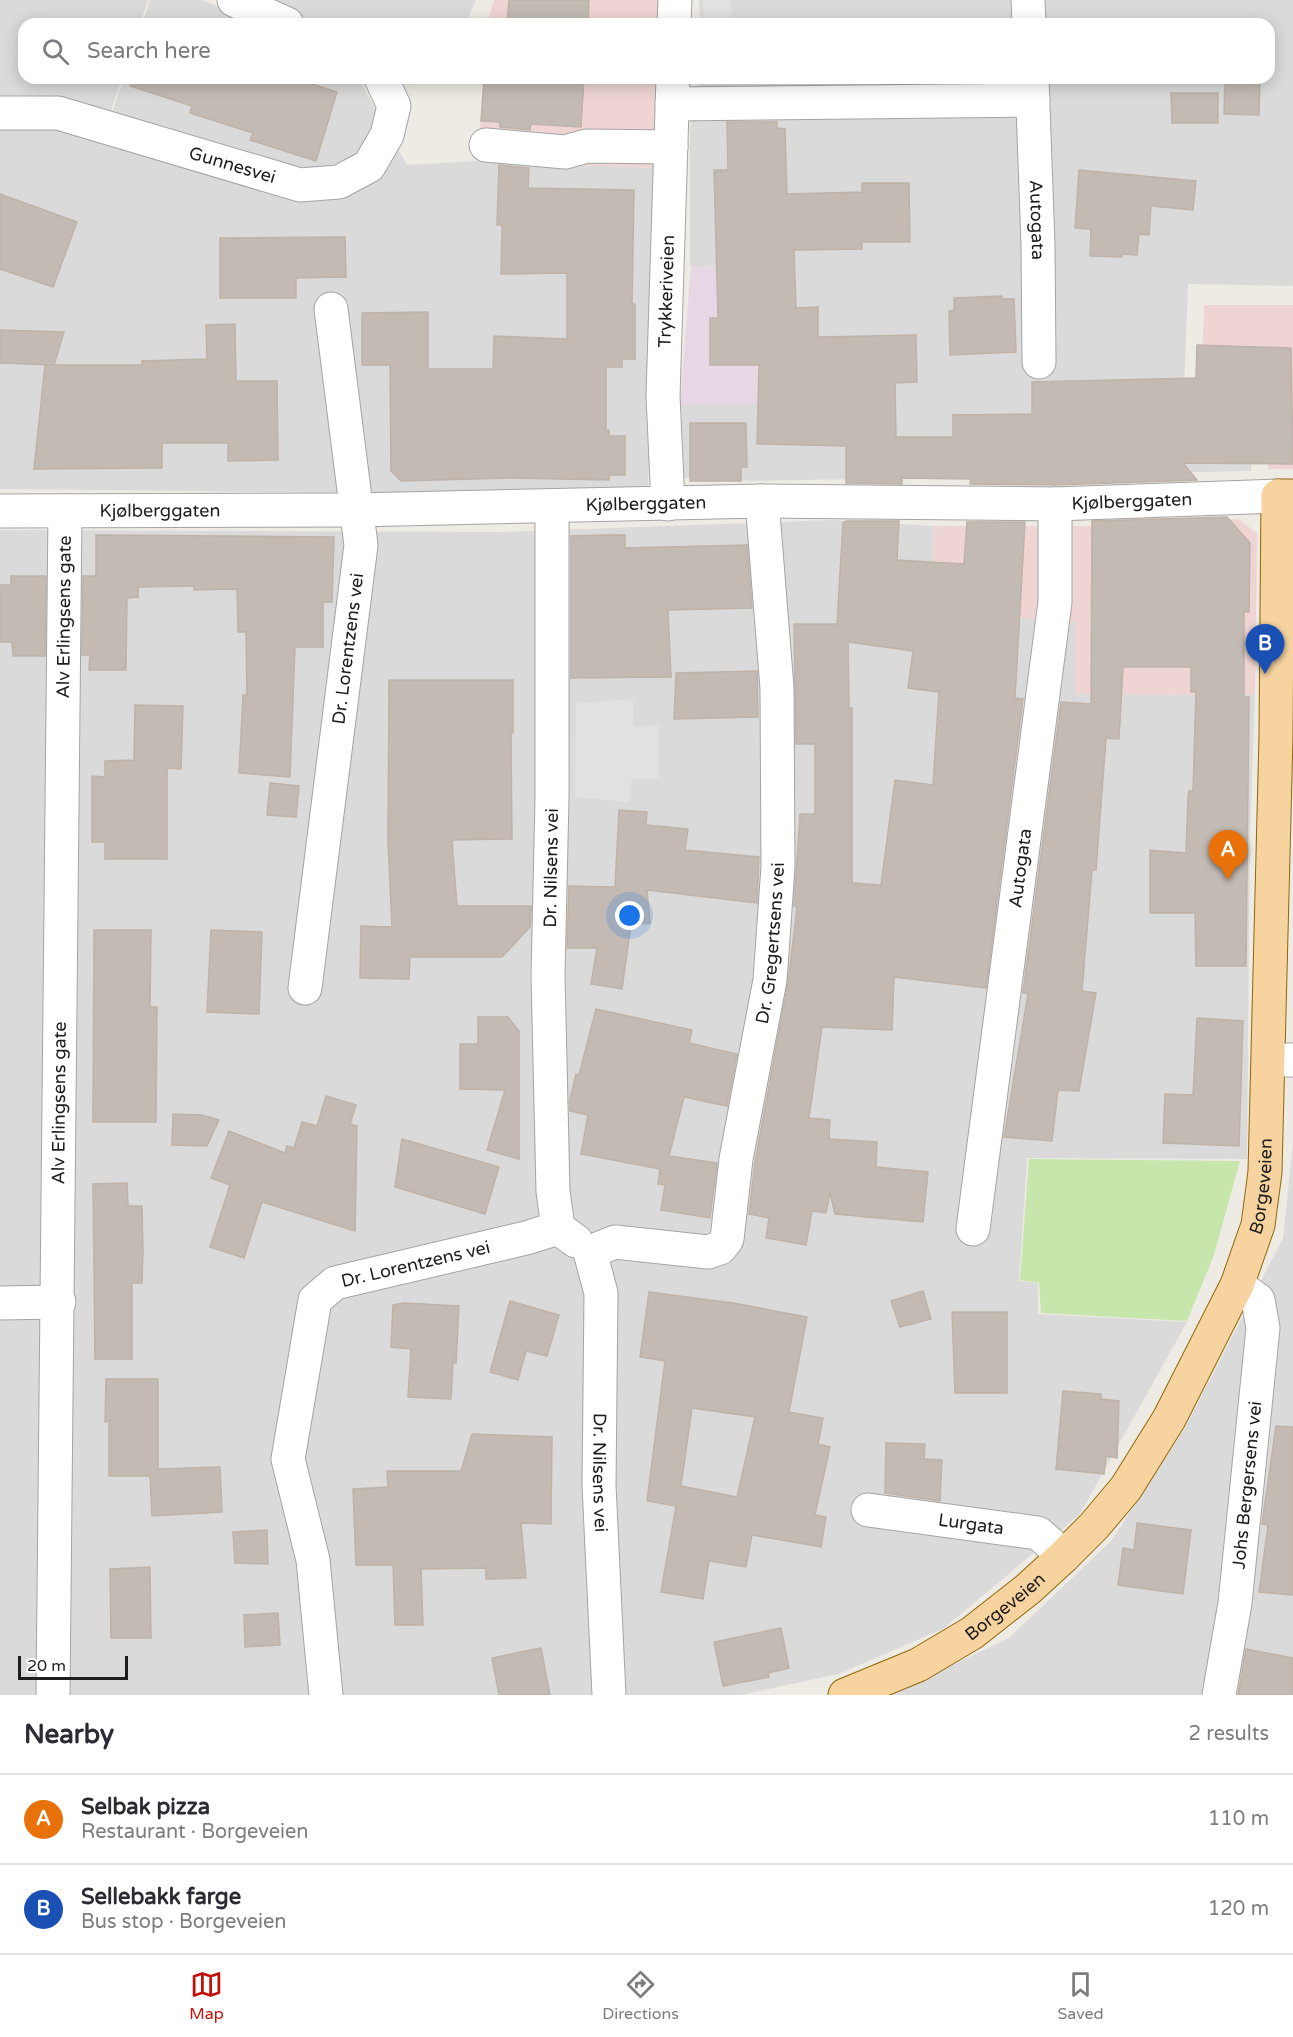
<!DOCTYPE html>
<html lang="en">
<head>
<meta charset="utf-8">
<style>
  body { margin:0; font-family:"Varela Round",sans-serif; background:#f7f7f7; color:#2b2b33 }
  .scale { position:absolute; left:18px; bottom:15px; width:110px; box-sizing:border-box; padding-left:6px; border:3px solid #1d1d1d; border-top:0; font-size:16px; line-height:21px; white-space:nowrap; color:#1d1d1d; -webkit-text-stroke:4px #fff; paint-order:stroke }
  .you { position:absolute; left:630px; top:916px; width:21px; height:21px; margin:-15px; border:4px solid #fff; border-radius:50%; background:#1a73e8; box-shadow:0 0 0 9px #1a73e833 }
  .badge { display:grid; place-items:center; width:39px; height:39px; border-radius:50%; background:#c10f09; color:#fff; font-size:20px; font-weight:700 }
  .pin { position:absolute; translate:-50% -50px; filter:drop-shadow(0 2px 3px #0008) }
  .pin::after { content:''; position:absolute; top:32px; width:21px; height:18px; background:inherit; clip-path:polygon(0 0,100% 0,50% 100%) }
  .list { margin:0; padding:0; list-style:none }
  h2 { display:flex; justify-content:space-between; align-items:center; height:78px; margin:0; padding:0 24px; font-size:26px }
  h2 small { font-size:20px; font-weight:400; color:#7c7c81 }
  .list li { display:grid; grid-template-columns:39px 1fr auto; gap:18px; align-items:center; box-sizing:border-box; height:90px; padding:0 24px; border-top:2px solid #e1e1e2 }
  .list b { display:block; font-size:22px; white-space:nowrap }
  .list p { margin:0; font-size:20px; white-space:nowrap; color:#7c7c81 }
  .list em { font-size:20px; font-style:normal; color:#7c7c81 }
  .icon { flex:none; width:33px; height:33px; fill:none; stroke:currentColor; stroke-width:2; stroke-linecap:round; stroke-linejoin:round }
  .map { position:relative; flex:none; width:1293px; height:1695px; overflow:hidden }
  .search { position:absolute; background:#fff; box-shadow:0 3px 15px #0003; left:18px; right:18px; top:18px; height:66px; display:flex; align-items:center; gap:15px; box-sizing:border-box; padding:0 21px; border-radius:18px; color:#7c7c81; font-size:22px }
  .sheet { height:258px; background:#fff }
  nav { display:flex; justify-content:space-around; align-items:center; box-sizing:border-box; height:84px; border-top:2px solid #e1e1e2; background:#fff; font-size:16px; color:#7c7c81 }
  nav a { display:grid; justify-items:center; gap:3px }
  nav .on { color:#c10f09 }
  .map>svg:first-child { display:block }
</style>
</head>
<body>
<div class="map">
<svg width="1293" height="1695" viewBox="0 0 1293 1695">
  <rect width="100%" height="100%" fill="#eeebe4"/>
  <g fill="#dbdada">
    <polygon points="0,0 148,0 140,24 24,24 24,78 122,78 111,111 59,101 0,100"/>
    <polygon points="150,0 203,0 256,24 142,24"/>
    <polygon points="261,0 476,0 465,24 321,24"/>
    <polygon points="699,0 1293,0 1293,286 1188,284 1184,390 1255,396 1251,471 754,481 684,478 681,404 795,402 796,268 690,266 690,128 699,78 1269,78 1269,24 700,24"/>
    <polygon points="124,78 358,78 407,165 477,161 658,168 648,488 544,495 0,489 0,125 73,125 103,138"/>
    <polygon points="833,520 934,526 931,609 1077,623 1076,694 1255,695 1250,832 1247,1159 1027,1158 1019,1281 1038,1283 1038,1314 1187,1322 1080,1514 943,1629 838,1674 741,1695 0,1695 0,530 501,532"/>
    <polygon points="1293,1144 1293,1695 889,1695 1009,1638 1111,1541 1185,1428 1283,1238"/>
  </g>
  <g fill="#eed5d3">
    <polygon points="494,0 658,0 658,24 487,24"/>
    <polygon points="484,78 658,78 658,168 477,161"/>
    <polygon points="1204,305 1293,305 1293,469 1268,469 1269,384 1202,376"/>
    <polygon points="1238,519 1257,533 1255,695 1075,694 1076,623 931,609 934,526 1091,526"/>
  </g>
  <polygon fill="#e7d6e3" points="691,266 796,269 796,403 680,405"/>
  <polygon fill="#c6e6ab" points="1029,1159 1240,1161 1214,1255 1187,1321 1041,1313 1039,1283 1020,1280"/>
  <g fill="#e1e1e1">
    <polygon points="703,0 731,0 732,24 704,24"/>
    <polygon points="633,699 633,726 659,725 658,779 632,779 629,802 575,797 576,703"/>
  </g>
  <g fill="#c2bab3" stroke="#bfb2a7" stroke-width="1.5" fill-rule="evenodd">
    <polygon points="509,0 589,0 588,24 507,24"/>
    <polygon points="132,78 294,78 337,92 316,161 250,140 253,133 190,113 192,106 130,86"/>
    <polygon points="484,78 584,78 581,127 531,124 530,130 500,127 500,122 481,121"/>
    <polygon points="1225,78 1260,78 1259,115 1224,114"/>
    <polygon points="1171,93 1218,93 1218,123 1172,123"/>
    <polygon points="727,122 777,122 777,128 785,129 787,194 862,192 862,183 909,183 910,242 862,242 862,249 794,250 796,308 818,307 818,337 916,335 917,382 895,383 896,437 953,437 953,415 1032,414 1032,382 1196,378 1197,345 1291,348 1293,464 1183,463 1197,480 1055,485 970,484 971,479 902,478 902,484 846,483 846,446 757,444 759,365 710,365 710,318 718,318 714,170 728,170"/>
    <polygon points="499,165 529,168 528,188 634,190 632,304 635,304 635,359 622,359 622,367 606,367 606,430 609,430 609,436 625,436 625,475 609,475 609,480 511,478 401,481 391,471 390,365 362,365 362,313 428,312 428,369 493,369 494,336 567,339 567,273 501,274 502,225 497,225"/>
    <polygon points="1079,170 1196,181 1193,210 1151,206 1149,235 1139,234 1137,255 1122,254 1122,257 1090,256 1091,229 1075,228"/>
    <polygon points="0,194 77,222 53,287 0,269"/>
    <polygon points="345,237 346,277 296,278 296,298 220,298 220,238"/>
    <polygon points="1002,296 1002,299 1014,299 1016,352 950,355 949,311 954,310 954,298"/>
    <polygon points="235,324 236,381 277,381 278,460 228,461 228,443 162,443 162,468 34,469 45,365 142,365 142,361 207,359 206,325"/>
    <polygon points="0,330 64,332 54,365 0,363"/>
    <polygon points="690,423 746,423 747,467 741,467 741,481 690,481"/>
    <polygon points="1227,517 1250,543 1249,612 1244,612 1244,697 1249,697 1246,966 1196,966 1195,913 1150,913 1150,850 1186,853 1188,797 1189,791 1193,791 1196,692 1191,692 1191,667 1123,667 1119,739 1106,738 1096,870 1092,870 1082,991 1096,993 1079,1091 1058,1090 1052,1141 1004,1137 1028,994 1023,993 1061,702 1091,704 1092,521"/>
    <path d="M846,521H899L897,560L964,564L967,522H1025L1015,698L1023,699L986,988L894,977L892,1030L822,1027L809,1118L830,1120L829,1139L877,1142L876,1167L928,1172L923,1222L835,1214L830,1193L826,1213L812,1211L806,1245L766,1238L769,1218L749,1214L755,1162L788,983L797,907L794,906L800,814H815V744H796L794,624H837L843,523ZM848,642L913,651L908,688L939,692L933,785L895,780L881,885L852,883V708H849Z"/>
    <polygon points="96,535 334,537 332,602 323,602 323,647 295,647 290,777 239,773 243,695 247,695 246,632 238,632 237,589 194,590 194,586 138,587 138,597 127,598 126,670 89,670 90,655 82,655 83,576 96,576"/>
    <polygon points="606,535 625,535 625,548 747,545 752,608 668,610 671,677 571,678 571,536"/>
    <polygon points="11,576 46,576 45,656 13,656 12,642 0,642 0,585 11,585"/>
    <polygon points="757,671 758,717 674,719 676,673"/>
    <polygon points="389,680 513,680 513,733 511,733 512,839 452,840 457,906 531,906 530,927 502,957 410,957 409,979 360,978 361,926 392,927 388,841"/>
    <polygon points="135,705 183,706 181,769 167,768 167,859 105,859 105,842 92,842 92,776 105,777 105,761 134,760"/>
    <polygon points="270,783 299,786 296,817 267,815"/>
    <polygon points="619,810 647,812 646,825 688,829 685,850 759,857 757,903 647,890 650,923 631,925 622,989 591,984 597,948 567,948 569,886 615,887"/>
    <polygon points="94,930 151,930 150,1007 157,1007 156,1122 93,1122"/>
    <polygon points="211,930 262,932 259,1014 207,1012"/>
    <polygon points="596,1009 692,1030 689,1043 737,1054 727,1106 684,1097 669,1156 717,1163 710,1218 661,1210 665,1185 658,1184 660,1169 581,1154 588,1115 570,1111 570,1099 576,1074 579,1075"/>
    <polygon points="478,1017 508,1017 519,1031 519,1159 487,1150 505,1090 460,1089 460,1044 478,1044"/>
    <polygon points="1197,1018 1243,1021 1239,1146 1163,1143 1165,1094 1193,1095"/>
    <polygon points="326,1096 356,1105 350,1124 357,1126 355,1231 262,1202 244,1258 210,1247 230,1185 211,1178 229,1131 285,1153 287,1146 294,1148 302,1122 317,1126"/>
    <polygon points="173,1114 202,1115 219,1120 207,1146 172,1145"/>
    <polygon points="402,1139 499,1167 485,1214 395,1187"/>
    <polygon points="127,1183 128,1206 142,1206 143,1252 142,1283 132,1283 132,1359 95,1359 93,1184"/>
    <polygon points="923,1291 931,1319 900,1327 891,1301"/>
    <path d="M649,1292L733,1303L807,1317L789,1412L823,1418L818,1444L830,1447L815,1515L826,1517L821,1547L752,1535L746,1567L709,1561L703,1599L661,1592L676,1506L647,1501L665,1361L640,1357ZM692,1408L755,1417L737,1497L681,1486Z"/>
    <polygon points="510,1301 559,1315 547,1356 526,1351 518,1380 490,1372"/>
    <polygon points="404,1303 459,1306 456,1363 453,1362 451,1399 408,1397 411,1349 391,1347 393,1305"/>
    <polygon points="952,1312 1007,1312 1007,1393 955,1393"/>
    <polygon points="106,1379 158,1379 158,1469 220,1467 222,1512 152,1516 150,1476 109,1476 109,1421 105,1422"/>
    <polygon points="1063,1391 1101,1394 1101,1399 1119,1401 1117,1458 1106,1456 1104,1474 1056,1469"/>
    <polygon points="1276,1426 1293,1427 1293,1595 1259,1592 1268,1525 1262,1524"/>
    <polygon points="472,1434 552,1437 551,1524 521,1523 526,1578 486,1579 486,1568 421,1569 423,1625 395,1625 393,1565 356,1565 353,1489 388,1487 387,1471 461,1471"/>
    <polygon points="886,1443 925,1444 924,1459 942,1460 940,1501 885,1493"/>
    <polygon points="1137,1523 1191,1530 1183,1594 1118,1585 1123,1548 1134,1550"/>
    <polygon points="267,1530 268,1564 235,1563 233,1532"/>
    <polygon points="150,1567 151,1638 111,1638 110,1569"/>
    <polygon points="278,1613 280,1645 245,1647 244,1615"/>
    <polygon points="781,1628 789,1668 768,1673 769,1677 723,1686 714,1642"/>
    <polygon points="541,1648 550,1695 499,1695 492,1658"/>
    <polygon points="1246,1649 1293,1658 1293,1695 1238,1695"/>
  </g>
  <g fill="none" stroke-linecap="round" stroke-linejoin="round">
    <defs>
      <g id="minor">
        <polyline points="234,0 287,24"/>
        <polyline points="1028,0 1029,24"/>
        <polyline points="674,24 675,0"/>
        <path id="s1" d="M1032,78L1038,245L1039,362"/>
        <polyline points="672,104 1033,100"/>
        <path id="s2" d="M0,113H58L300,185L339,182L369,166L387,135L394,106L381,78"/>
        <polyline points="486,145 565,152 587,146 671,147"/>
        <path id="s3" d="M668,504L663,396L673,78"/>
        <polyline points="552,508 552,798 548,975 553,1191 558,1228"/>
        <path id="s4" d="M0,511L355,510L762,501L1055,504L1278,496"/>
        <path id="s5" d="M305,988L361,545L331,309"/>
        <polyline points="1269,1060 1293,1060"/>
        <path id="s6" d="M973,1229L1055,602V504"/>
        <path id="s7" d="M590,1252L615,1242L708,1252L720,1248L727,1239L736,1159L770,980L778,867L777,688L762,501"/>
        <path id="s8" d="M590,1252L601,1293L599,1485L609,1695"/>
        <polyline points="0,1303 59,1302"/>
        <path id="s9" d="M868,1510L1038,1533L1064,1556"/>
        <path id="s10" d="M53,1695L65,511"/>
        <path id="s11" d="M326,1695L313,1560L288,1459L315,1300L335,1283L526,1238L558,1228L576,1241"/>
        <path id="s12" d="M1219,1695L1235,1603L1263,1328L1258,1300L1237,1285"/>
      </g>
      <g id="major">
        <path id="s13" d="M845,1695L918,1665L972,1633L1028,1589L1064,1556L1094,1526L1126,1488L1169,1419L1237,1285L1258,1225L1265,1172L1276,736L1278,496H1293"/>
      </g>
    </defs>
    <use href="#minor" stroke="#a4a4a4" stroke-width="35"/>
    <use href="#major" stroke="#8f6707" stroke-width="35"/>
    <use href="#minor" stroke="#fff" stroke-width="33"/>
    <use href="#major" stroke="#f7d49f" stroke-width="33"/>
  </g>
  <g text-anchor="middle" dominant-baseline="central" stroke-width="4.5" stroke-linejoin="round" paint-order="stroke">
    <g font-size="18" fill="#1d1d1d" stroke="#fff">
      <text stroke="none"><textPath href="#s2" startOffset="240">Gunnesvei</textPath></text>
      <text stroke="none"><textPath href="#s1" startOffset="142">Autogata</textPath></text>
      <text stroke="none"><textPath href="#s3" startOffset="213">Trykkeriveien</textPath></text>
      <text stroke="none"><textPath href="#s4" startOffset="1132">Kjølberggaten</textPath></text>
      <text stroke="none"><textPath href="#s4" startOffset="646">Kjølberggaten</textPath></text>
      <text stroke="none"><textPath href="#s4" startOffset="160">Kjølberggaten</textPath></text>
      <text stroke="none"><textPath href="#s10" startOffset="1078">Alv Erlingsens gate</textPath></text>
      <text stroke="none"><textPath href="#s5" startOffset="342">Dr. Lorentzens vei</textPath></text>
      <text stroke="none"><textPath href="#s6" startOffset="364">Autogata</textPath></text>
      <text transform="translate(551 868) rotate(-89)">Dr. Nilsens vei</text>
      <text stroke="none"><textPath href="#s7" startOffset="444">Dr. Gregertsens vei</textPath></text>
      <text stroke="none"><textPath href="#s10" startOffset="592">Alv Erlingsens gate</textPath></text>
      <text stroke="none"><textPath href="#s13" startOffset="688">Borgeveien</textPath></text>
      <text stroke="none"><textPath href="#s11" startOffset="510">Dr. Lorentzens vei</textPath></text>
      <text stroke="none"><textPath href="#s8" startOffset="222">Dr. Nilsens vei</textPath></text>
      <text stroke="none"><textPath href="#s12" startOffset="212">Johs Bergersens vei</textPath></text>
      <text stroke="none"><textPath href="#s9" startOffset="104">Lurgata</textPath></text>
      <text stroke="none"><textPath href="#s13" startOffset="184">Borgeveien</textPath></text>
    </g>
  </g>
</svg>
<div class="scale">20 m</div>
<div class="you"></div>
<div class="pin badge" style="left:1228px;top:880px;background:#e8710a">A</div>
<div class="pin badge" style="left:1265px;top:674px;background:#1a4fb4">B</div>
<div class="search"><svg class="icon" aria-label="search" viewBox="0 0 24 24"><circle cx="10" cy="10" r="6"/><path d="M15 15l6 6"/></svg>Search here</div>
</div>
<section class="sheet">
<h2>Nearby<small>2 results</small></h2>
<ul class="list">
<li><span class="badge" style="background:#e8710a">A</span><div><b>Selbak pizza</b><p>Restaurant · Borgeveien</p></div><em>110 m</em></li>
<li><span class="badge" style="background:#1a4fb4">B</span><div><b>Sellebakk farge</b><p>Bus stop · Borgeveien</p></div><em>120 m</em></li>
</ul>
</section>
<nav>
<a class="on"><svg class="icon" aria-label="map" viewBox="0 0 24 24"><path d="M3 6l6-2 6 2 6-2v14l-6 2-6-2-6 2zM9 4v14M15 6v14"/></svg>Map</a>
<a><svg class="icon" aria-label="directions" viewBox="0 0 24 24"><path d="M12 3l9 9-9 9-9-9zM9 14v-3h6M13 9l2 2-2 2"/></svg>Directions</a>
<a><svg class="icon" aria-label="saved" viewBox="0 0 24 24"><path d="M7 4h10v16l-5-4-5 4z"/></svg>Saved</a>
</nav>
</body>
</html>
